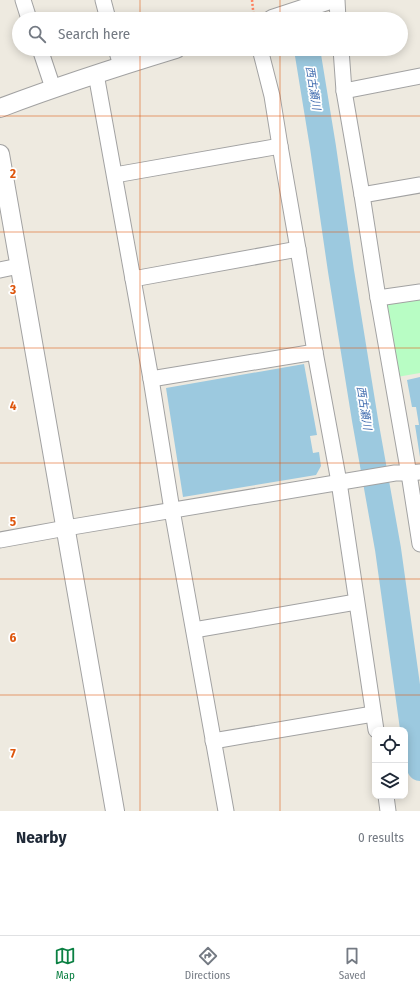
<!DOCTYPE html>
<html lang="en">
<head>
<meta charset="utf-8">
<style>
  body { margin:0; font-family:"Fira Sans Condensed","Noto Sans JP",sans-serif; background:#f6f6f7; color:#1f2937 }
  .controls { position:absolute; right:12px; bottom:12px; display:grid; overflow:hidden; border-radius:8px; box-shadow:0 2px 10px #0003 }
  .controls button { width:36px; height:36px; display:grid; place-items:center; padding:0; border:0; border-bottom:1px solid #e0e1e3; background:#fff; color:#1f2937; font:20px sans-serif }
  .list { margin:0; padding:0; list-style:none }
  h2 { display:flex; justify-content:space-between; align-items:center; height:52px; margin:0; padding:0 16px; font-size:17px }
  h2 small { font-size:13px; font-weight:400; color:#747a83 }
  .icon { flex:none; width:22px; height:22px; fill:none; stroke:currentColor; stroke-width:2; stroke-linecap:round; stroke-linejoin:round }
  .map { position:relative; flex:none; width:420px; height:811px; overflow:hidden }
  .search { position:absolute; background:#fff; box-shadow:0 2px 10px #0003; left:12px; right:12px; top:12px; height:44px; display:flex; align-items:center; gap:10px; box-sizing:border-box; padding:0 14px; border-radius:22px; color:#747a83; font-size:15px }
  .sheet { height:124px; background:#fff }
  nav { display:flex; justify-content:space-around; align-items:center; box-sizing:border-box; height:56px; border-top:1px solid #e0e1e3; background:#fff; font-size:11px; color:#747a83 }
  nav a { display:grid; justify-items:center; gap:2px }
  nav .on { color:#0b8043 }
  .map>svg:first-child { display:block }
</style>
</head>
<body>
<div class="map">
<svg width="420" height="811" viewBox="0 0 420 811">
  <rect width="100%" height="100%" fill="#eeeae0"/>
  <polygon fill="#b8fdc4" points="420,296 420,373 397,377 383,302"/>
  <g fill="#9cc9df">
    <polygon points="304,364 317,435 310,436 313,453 319,452 321,466 316,475 183,497 166,388"/>
    <polygon points="420,377 420,457 415,425 419,425 416,407 412,407 407,380"/>
  </g>
  <g fill="none" stroke-linecap="round" stroke-linejoin="round">
    <polyline stroke="#9cc9df" stroke-width="26" points="307,49 323,147 341,271 365,420 388,549 416,750 420,768"/>
    <defs>
      <g id="minor">
        <polyline points="23,0 29,19"/>
        <polyline points="103,0 108,19"/>
        <polyline points="337,0 338,19"/>
        <polyline points="40,49 53,88"/>
        <polyline points="116,49 121,65"/>
        <polyline points="260,49 272,96 280,146 298,249 315,352 339,482 376,730"/>
        <polyline points="341,49 344,91 362,195 378,298 410,480 420,544"/>
        <polyline points="96,74 151,379 172,510 226,811"/>
        <polyline points="344,91 420,76"/>
        <polyline points="115,175 280,146"/>
        <polyline points="362,195 420,185"/>
        <polyline points="0,270 19,266"/>
        <polyline points="133,279 298,249"/>
        <polyline points="378,298 420,292"/>
        <polyline points="151,379 315,352"/>
        <polyline points="0,540 66,528 395,473 409,473 420,472"/>
        <polyline points="194,630 356,602"/>
        <polyline points="213,741 373,714"/>
        <polyline points="386,796 388,811"/>
      </g>
      <g id="tertiary">
        <polyline points="272,19 330,0"/>
        <path d="M0,108C58,86 117,67 176,49"/>
        <polyline points="0,154 115,811"/>
      </g>
    </defs>
    <use href="#minor" stroke="#a2a2a2" stroke-width="17"/>
    <use href="#tertiary" stroke="#a2a2a2" stroke-width="20"/>
    <polyline stroke="#ff815f" stroke-width="2.5" stroke-dasharray="2 2" stroke-linecap="butt" points="252,0 254,19"/>
    <use href="#minor" stroke="#fff" stroke-width="15"/>
    <use href="#tertiary" stroke="#fff" stroke-width="18"/>
  </g>
  <path fill="none" stroke="#de560d" stroke-width="1" stroke-opacity="0.55" d="M140,0V19M280,0V19M140,49V811M280,49V811M0,116H420M0,232H420M0,348H420M0,463H420M0,579H420M0,695H420"/>
  <g text-anchor="middle" dominant-baseline="central" stroke-width="3.5" stroke-linejoin="round" paint-order="stroke">
    <g font-size="11" font-style="italic" fill="#436eb0" stroke="#fff">
      <text transform="translate(313 88) rotate(81)">西古瀬川</text>
      <text transform="translate(364 408) rotate(81)">西古瀬川</text>
    </g>
  </g>
  <g font-size="13" text-anchor="middle" font-weight="bold" fill="#de560d" stroke="#fff" stroke-width="3.5" stroke-linejoin="round" paint-order="stroke">
    <text x="13" y="178">2</text>
    <text x="13" y="294">3</text>
    <text x="13" y="410">4</text>
    <text x="13" y="526">5</text>
    <text x="13" y="642">6</text>
    <text x="13" y="758">7</text>
  </g>
</svg>
<div class="controls">
<button><svg class="icon" aria-label="locate" viewBox="0 0 24 24"><circle cx="12" cy="12" r="6"/><path d="M12 2v4M12 18v4M2 12h4M18 12h4"/></svg></button>
<button><svg class="icon" aria-label="layers" viewBox="0 0 24 24"><path d="M12 4l9 5-9 5-9-5zM3 14l9 5 9-5"/></svg></button>
</div>
<div class="search"><svg class="icon" aria-label="search" viewBox="0 0 24 24"><circle cx="10" cy="10" r="6"/><path d="M15 15l6 6"/></svg>Search here</div>
</div>
<section class="sheet">
<h2>Nearby<small>0 results</small></h2>
<ul class="list">
</ul>
</section>
<nav>
<a class="on"><svg class="icon" aria-label="map" viewBox="0 0 24 24"><path d="M3 6l6-2 6 2 6-2v14l-6 2-6-2-6 2zM9 4v14M15 6v14"/></svg>Map</a>
<a><svg class="icon" aria-label="directions" viewBox="0 0 24 24"><path d="M12 3l9 9-9 9-9-9zM9 14v-3h6M13 9l2 2-2 2"/></svg>Directions</a>
<a><svg class="icon" aria-label="saved" viewBox="0 0 24 24"><path d="M7 4h10v16l-5-4-5 4z"/></svg>Saved</a>
</nav>
</body>
</html>
